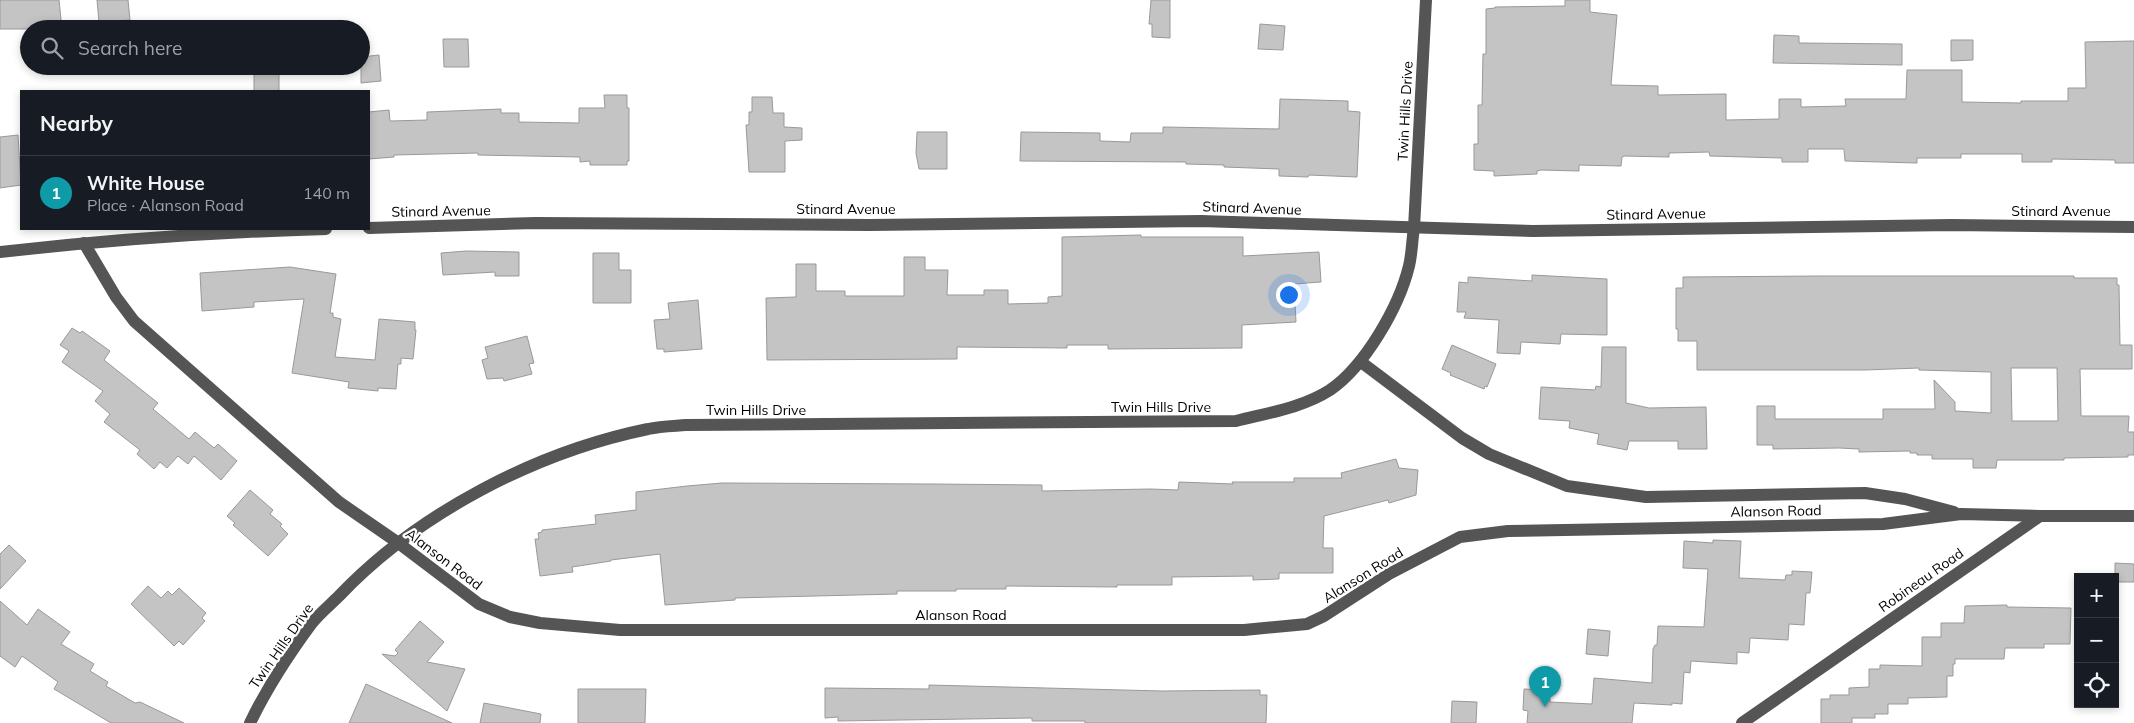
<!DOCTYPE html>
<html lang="en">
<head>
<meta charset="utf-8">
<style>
  body { margin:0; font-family:Mulish,sans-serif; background:#242831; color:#f1f3f6 }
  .controls { position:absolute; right:15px; bottom:15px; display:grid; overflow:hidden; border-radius:0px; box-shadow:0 2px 8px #0003 }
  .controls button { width:45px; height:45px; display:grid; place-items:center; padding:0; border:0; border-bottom:1px solid #363941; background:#171b24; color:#f1f3f6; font:25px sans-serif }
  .you { position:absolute; left:1288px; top:294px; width:18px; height:18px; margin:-12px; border:4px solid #fff; border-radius:50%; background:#1a73e8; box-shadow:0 0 0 8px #1a73e833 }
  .badge { display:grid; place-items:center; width:32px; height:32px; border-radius:50%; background:#858687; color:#fff; font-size:16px; font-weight:700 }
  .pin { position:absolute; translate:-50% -41px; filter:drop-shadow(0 1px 2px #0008) }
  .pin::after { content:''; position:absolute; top:26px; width:18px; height:15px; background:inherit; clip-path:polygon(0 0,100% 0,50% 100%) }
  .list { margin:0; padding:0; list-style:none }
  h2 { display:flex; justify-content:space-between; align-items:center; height:65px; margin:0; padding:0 20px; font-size:21px }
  h2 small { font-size:16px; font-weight:400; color:#9ea1a6 }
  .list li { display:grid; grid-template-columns:32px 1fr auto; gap:15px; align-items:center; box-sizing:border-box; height:75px; padding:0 20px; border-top:1px solid #363941 }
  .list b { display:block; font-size:19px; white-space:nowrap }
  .list p { margin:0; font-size:16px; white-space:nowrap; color:#9ea1a6 }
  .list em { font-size:16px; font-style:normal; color:#9ea1a6 }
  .icon { flex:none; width:28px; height:28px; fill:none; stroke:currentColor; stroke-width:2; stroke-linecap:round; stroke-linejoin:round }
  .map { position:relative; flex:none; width:2134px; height:723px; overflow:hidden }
  .search { position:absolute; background:#171b24; box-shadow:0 2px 8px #0003; left:20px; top:20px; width:350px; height:55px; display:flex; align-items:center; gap:12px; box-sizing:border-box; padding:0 18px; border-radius:28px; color:#9ea1a6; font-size:19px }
  .panel { position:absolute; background:#171b24; box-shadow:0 2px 8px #0003; left:20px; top:90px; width:350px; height:140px; border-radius:0px }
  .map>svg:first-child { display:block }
</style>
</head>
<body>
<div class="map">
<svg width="2134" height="723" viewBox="0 0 2134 723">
  <rect width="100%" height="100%" fill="#fff"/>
  <g fill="#c4c4c4" stroke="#999" fill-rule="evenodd">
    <polygon points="0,0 59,0 62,29 0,29"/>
    <polygon points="97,0 128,0 130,20 99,22"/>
    <polygon points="1151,0 1170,0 1170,38 1152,37 1152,24 1149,24"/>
    <polygon points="1565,0 1590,0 1590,12 1617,15 1611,85 1658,86 1658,95 1726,94 1726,120 1779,119 1779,99 1801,99 1801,107 1846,106 1845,99 1906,99 1907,70 1962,70 1962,102 2021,103 2021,101 2068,101 2068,88 2086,88 2085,42 2134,41 2134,163 2115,163 2115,160 2052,159 2052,162 2022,162 2022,154 1961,154 1961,158 1917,158 1917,163 1845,161 1844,149 1808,149 1808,162 1782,162 1782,158 1710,156 1709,152 1669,153 1669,157 1624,156 1622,157 1621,166 1579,165 1579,171 1541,170 1537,171 1537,174 1494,176 1494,171 1474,170 1474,144 1478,144 1478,105 1482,105 1483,54 1486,54 1486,9 1495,8 1495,7 1565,6"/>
    <polygon points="1260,24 1285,26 1283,50 1258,49"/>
    <polygon points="1774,35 1799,36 1799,43 1902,44 1902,65 1773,63"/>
    <polygon points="443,39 468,39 469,67 444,67"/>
    <polygon points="1951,40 1973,40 1973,60 1951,61"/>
    <polygon points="379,55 381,81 361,83 361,57"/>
    <polygon points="254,66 276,66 277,71 279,71 279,91 254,91"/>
    <polygon points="604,95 627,95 627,108 629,108 629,161 627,161 627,165 590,165 590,161 580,162 580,157 478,155 478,153 394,155 394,157 369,159 369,112 389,110 390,121 427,120 427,112 501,109 501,113 519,113 519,122 579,123 579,108 605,108"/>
    <polygon points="752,97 772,97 773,113 784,113 784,127 802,128 802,140 785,141 785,172 749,172 746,125 749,125 749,112 752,112"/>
    <polygon points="1280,99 1348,101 1348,111 1360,112 1357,177 1309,175 1308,177 1279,176 1279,169 1224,167 1224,165 1186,164 1186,162 1020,161 1021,132 1100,133 1100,141 1130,142 1131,133 1163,133 1163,127 1279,129"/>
    <polygon points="917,132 947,132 947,169 919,169 916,153"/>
    <polygon points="18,135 21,185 0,188 0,137"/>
    <polygon points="1141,235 1141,237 1243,237 1243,256 1319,252 1321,282 1294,284 1296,322 1242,325 1242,348 1108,349 1108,345 1067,345 1067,348 957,347 957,359 767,360 766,298 796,297 796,264 816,264 816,291 845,291 845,296 904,296 904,257 925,257 925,270 948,270 947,295 984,295 984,290 1008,290 1008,304 1048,303 1048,297 1062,296 1062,237"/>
    <polygon points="466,251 519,252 519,276 495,276 495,272 443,275 441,253"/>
    <polygon points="593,253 619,253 619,270 631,270 631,303 593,303"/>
    <polygon points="290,267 336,274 330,313 333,313 333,317 341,319 335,357 375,360 379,319 415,322 415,330 416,330 413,359 401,358 401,364 398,364 396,389 378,388 378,391 348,388 349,382 292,373 304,299 254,302 254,307 202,311 200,273"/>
    <polygon points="1532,275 1607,279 1607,335 1561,334 1560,344 1521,342 1520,354 1497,353 1499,320 1464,318 1466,312 1457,312 1459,282 1468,283 1468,277 1532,281"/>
    <path d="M1817,276H2074V278H2117V285H2119L2120,345H2132V369H2080L2081,416H2129L2128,432H2134V455H2128V457L2064,458V460H1997L1996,468H1973V459H1932V455H1917V453H1910V451L1859,452V449L1839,448L1773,449V445H1757V406H1775V419H1883V409H1935L1934,380L1955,402V411L1991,413V372L1919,370V368L1865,370H1697V341H1678V329H1676V288H1683V277ZM2011,368H2057L2058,421H2012Z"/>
    <polygon points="698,300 702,349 664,352 664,349 657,349 654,320 670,319 668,303"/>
    <polygon points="72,328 80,333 82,331 110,351 104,360 158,403 153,409 189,439 195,432 214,448 218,444 237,461 221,480 194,456 188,464 178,456 167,468 160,462 154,469 137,454 140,450 104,422 110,414 95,401 103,391 62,362 69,351 60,345"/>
    <polygon points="527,336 534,363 529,364 532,374 504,381 503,378 487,379 482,360 488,358 485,347"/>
    <polygon points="1452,345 1496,364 1487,387 1485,386 1484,389 1450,375 1451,373 1442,369"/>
    <polygon points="1602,347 1626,347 1626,403 1649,408 1706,407 1707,449 1678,449 1678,441 1629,441 1627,450 1597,444 1599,434 1569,428 1570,421 1539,419 1541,387 1595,390 1596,386 1601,387"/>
    <polygon points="1396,459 1399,468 1418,470 1416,495 1389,503 1388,500 1324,516 1323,548 1333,548 1333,573 1279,573 1279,579 1253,580 1253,576 1172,577 1172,585 1117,585 1117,587 1006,586 1006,589 956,589 956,591 897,591 897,594 735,598 735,600 665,605 660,554 611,560 611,561 572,567 573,572 540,576 535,539 539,539 538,533 542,532 542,530 596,524 595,515 636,510 636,492 687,486 722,483 932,484 1042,485 1042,491 1150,489 1178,490 1179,482 1233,484 1232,482 1294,482 1294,478 1342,478 1341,473"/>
    <polygon points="250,490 273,510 270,514 282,524 280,526 288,534 268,556 233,525 235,523 227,516"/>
    <polygon points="1713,540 1741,541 1739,578 1785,580 1786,575 1792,575 1792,571 1812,572 1810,593 1806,593 1804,625 1789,624 1788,640 1750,638 1749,653 1737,652 1737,664 1691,661 1690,673 1684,672 1682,704 1672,703 1672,705 1634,703 1632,723 1527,723 1528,711 1523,710 1524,689 1545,690 1544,698 1550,699 1550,702 1592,704 1594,678 1652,683 1653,649 1655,645 1657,645 1658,626 1704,627 1708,569 1683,568 1684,541 1713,543"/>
    <polygon points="9,545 26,561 0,589 0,554"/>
    <polygon points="2115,563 2134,564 2134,582 2115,582"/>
    <polygon points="148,586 161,598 168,591 172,595 179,588 206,613 202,618 205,621 183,645 179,641 174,646 131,604"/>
    <polygon points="0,601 27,625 38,609 70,632 61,644 94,664 90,671 108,682 106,686 135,703 140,702 184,723 111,723 54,689 58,682 22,656 15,667 0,656"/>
    <polygon points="2007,605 2007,607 2071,608 2070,644 2044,644 2044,648 2005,648 2004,659 1955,659 1955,664 1953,664 1953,676 1947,676 1947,697 1908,698 1908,704 1888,704 1888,714 1875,714 1875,718 1852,718 1852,723 1821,723 1821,699 1830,699 1830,695 1849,695 1849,688 1869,687 1869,669 1880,669 1880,665 1922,666 1922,637 1941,637 1941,623 1964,623 1965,606"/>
    <polygon points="420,621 444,642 427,662 465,669 447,711 382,654 395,656 398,653 395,650"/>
    <polygon points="1588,629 1610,631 1608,656 1586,654"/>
    <polygon points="366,684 452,723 349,723"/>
    <polygon points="929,685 1162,691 1260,690 1260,695 1267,695 1266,723 1085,723 1085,721 1032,721 1032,718 838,721 838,717 825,718 825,688 929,689"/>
    <polygon points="578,689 646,689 645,723 578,723"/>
    <polygon points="1452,701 1477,702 1476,723 1451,723"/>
    <polygon points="484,703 541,714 540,723 480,723"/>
  </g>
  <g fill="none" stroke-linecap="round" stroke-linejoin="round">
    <g stroke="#555" stroke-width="12">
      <polyline points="369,228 535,223 870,225 1201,221 1533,231 1952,225 2134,227"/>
      <polyline points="84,243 116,297 134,321 339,502 397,542 479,604 510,617 540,623 620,630 1244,630 1307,624 1324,616 1389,574 1460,537 1508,531 1883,524 1961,514 2040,516"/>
      <path d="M0,252C108,240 217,232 326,229"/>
      <polyline points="1361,362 1462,438 1489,454 1567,486 1646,497 1865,493 1905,499 1954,512"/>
      <path d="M250,723C267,688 289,654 312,623C320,613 330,605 339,596C418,513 536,452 648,429C661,426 674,426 686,425L1236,421C1267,413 1302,408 1330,390C1365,366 1399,307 1409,266C1412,254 1412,240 1414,228L1426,0"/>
      <polyline points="1742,723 2040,516 2134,516"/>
    </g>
  </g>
  <g text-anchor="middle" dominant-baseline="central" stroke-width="4.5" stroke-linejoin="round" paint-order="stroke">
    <g font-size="14" fill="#000" stroke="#fff">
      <text transform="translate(1405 111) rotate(-87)">Twin Hills Drive</text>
      <text transform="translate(1252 208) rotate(2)">Stinard Avenue</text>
      <text x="846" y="209">Stinard Avenue</text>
      <text transform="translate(441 211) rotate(-1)">Stinard Avenue</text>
      <text x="2061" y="211">Stinard Avenue</text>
      <text transform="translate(1656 214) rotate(-1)">Stinard Avenue</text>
      <text x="1161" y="407">Twin Hills Drive</text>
      <text x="756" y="410">Twin Hills Drive</text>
      <text transform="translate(1776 511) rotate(-1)">Alanson Road</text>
      <text transform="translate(444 559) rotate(37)">Alanson Road</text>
      <text transform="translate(1363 575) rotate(-32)">Alanson Road</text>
      <text transform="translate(1921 580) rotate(-35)">Robineau Road</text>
      <text x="961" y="615">Alanson Road</text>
      <text transform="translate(281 646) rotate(-55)">Twin Hills Drive</text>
    </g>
  </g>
</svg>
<div class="controls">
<button>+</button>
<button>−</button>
<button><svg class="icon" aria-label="locate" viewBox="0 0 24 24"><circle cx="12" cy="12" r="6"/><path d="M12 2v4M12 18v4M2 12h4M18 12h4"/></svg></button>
</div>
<div class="you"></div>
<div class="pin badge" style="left:1545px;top:707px;background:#0f9aa8">1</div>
<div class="search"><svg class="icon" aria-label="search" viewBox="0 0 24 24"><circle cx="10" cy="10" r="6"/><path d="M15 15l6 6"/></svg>Search here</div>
<section class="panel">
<h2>Nearby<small></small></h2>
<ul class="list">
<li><span class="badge" style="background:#0f9aa8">1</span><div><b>White House</b><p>Place · Alanson Road</p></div><em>140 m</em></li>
</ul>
</section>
</div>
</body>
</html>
